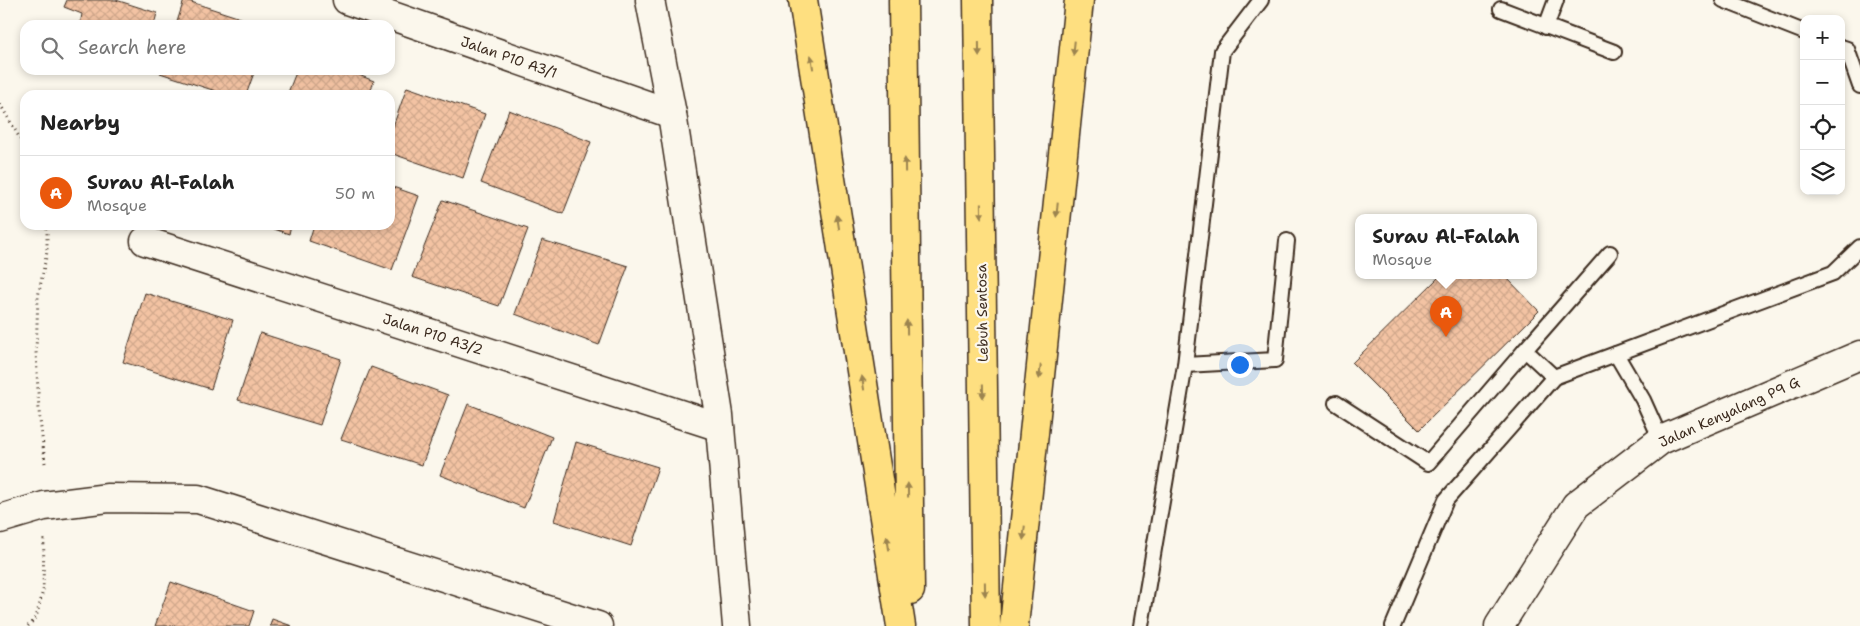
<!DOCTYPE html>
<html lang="en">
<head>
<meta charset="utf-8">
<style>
  body { margin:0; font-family:"Shantell Sans",sans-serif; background:#f2f2f2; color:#222 }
  .controls { position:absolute; right:15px; top:15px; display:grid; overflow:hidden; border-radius:10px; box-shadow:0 2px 8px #0003 }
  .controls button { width:45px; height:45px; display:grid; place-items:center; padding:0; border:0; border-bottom:1px solid #e0e0e0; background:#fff; color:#222; font:25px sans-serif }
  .you { position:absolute; left:1239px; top:364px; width:18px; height:18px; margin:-12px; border:4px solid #fff; border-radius:50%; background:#1a73e8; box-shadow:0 0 0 8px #1a73e833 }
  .badge { display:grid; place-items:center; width:32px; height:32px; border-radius:50%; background:#ea580c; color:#fff; font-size:16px; font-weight:700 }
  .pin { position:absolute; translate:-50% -41px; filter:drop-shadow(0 1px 2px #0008) }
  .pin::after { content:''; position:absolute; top:26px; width:18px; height:15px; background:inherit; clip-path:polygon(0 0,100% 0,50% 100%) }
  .popup { position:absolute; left:1355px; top:214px; width:182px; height:65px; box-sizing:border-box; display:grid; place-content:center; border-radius:10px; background:#fff; filter:drop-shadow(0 1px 4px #0005); font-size:16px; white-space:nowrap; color:#767676 }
  .popup b { font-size:19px; color:#222 }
  .popup::after { content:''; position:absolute; left:50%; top:100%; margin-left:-10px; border:10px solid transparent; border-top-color:#fff }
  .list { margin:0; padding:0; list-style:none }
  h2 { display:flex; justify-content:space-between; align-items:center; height:65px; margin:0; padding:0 20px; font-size:21px }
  h2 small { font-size:16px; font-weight:400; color:#767676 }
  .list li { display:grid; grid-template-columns:32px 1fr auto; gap:15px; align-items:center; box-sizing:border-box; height:75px; padding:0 20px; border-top:1px solid #e0e0e0 }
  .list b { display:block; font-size:19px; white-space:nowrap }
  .list p { margin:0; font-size:16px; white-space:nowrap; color:#767676 }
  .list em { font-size:16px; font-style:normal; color:#767676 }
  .icon { flex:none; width:28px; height:28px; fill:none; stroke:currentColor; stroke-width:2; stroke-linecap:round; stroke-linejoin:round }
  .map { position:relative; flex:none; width:1860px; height:626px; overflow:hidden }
  .search { position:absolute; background:#fff; box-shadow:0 2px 8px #0003; left:20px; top:20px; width:375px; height:55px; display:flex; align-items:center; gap:12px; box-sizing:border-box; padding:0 18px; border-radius:15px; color:#767676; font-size:19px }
  .panel { position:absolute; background:#fff; box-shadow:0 2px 8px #0003; left:20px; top:90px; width:375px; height:140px; border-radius:15px }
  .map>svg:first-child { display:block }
</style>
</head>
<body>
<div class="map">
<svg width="1860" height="626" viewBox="0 0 1860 626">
  <defs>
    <pattern id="building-cross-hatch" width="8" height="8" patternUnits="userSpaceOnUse" patternTransform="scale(1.25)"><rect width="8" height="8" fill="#f3c3a3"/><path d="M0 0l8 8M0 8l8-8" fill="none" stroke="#d1a88c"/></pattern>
  </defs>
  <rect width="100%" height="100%" fill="#fbf7ec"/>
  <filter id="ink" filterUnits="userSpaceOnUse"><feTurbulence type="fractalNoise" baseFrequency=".02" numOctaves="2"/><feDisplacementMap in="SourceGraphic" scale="10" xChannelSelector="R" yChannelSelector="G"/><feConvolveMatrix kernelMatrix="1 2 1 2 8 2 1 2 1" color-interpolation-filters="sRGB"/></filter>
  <g filter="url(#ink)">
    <g fill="url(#building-cross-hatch)" stroke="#3b2a1e">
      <polygon points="67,0 116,0 157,13 154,25 80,25 82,14 64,7"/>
      <polygon points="184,0 185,0 262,25 176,25"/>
      <polygon points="161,70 255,70 246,95 228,95 160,73"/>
      <polygon points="297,70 346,70 374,81 369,95 287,95"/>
      <polygon points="407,87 485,114 463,178 390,153 390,135"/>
      <polygon points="509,110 591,142 563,214 481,183"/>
      <polygon points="390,186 419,196 392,270 309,241 314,225 390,225"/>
      <polygon points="443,200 528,229 499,306 412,277"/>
      <polygon points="262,225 291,225 289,234"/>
      <polygon points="542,240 628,266 599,345 515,314"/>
      <polygon points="1440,276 1505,276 1539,311 1419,430 1352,363"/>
      <polygon points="145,293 233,320 211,389 123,362"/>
      <polygon points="260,333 341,359 320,425 238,400"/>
      <polygon points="371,367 448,395 422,465 341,439"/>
      <polygon points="468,404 552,437 524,508 440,475"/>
      <polygon points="576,442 658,467 631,546 554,521"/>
      <polygon points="171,582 254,611 249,626 155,626"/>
      <polygon points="272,619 292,626 270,626"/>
    </g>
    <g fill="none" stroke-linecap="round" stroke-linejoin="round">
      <defs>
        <g id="lane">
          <polyline points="1723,0 1804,32"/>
          <polyline points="1501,9 1614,52"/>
          <polyline points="1546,27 1556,0"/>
          <polyline points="1841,47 1847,49 1860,86"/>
          <polyline points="1616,354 1643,400 1661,440"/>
          <polyline points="1185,365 1275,360 1287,241"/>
          <polyline points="1554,377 1525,350 1610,253"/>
          <polyline points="1336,403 1428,463 1525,350"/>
          <polyline points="1141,626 1185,365 1222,51 1261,0"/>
          <polyline points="1393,626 1446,500 1554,377 1833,273 1860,247"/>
        </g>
        <g id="street">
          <polyline points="347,0 672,114"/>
          <polyline points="650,0 672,114 719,415 737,626"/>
          <polyline points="145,241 720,427"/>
          <polyline points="0,519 44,506 108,498 198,499 598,626"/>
        </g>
        <polyline id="secondary" points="1499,626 1576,505 1661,440 1860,355"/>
        <g id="primary">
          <polyline points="803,0 901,626"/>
          <polyline points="903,0 910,590"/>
          <polyline points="978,0 986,626"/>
          <polyline points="1014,626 1079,0"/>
        </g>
      </defs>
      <use href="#lane" stroke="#3b2a1e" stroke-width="18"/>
      <use href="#street" stroke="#3b2a1e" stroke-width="31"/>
      <use href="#secondary" stroke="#3b2a1e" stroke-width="31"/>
      <use href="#primary" stroke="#3b2a1e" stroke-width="31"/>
      <g stroke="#3b2a1e" stroke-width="3" stroke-dasharray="1 4" stroke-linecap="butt">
        <polyline points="0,104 25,147"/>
        <polyline points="45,463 39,411 36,352 38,297 47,252 47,225"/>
        <polyline points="28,626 36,618 43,590 44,536"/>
      </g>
      <use href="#lane" stroke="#fbf7ec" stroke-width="14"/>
      <use href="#street" stroke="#fbf7ec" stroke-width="28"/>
      <use href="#secondary" stroke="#fbf7ec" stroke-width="28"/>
      <use href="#primary" stroke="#fedf80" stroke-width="28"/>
    </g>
    <defs><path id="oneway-solid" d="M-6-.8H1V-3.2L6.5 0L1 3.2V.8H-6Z" transform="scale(1.25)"/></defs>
    <g fill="#9c844f">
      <use href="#oneway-solid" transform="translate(1074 48) rotate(96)"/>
      <use href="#oneway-solid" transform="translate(979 49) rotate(89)"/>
      <use href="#oneway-solid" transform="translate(812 62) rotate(-99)"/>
      <use href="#oneway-solid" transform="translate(905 165) rotate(-91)"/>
      <use href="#oneway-solid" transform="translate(1057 210) rotate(96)"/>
      <use href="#oneway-solid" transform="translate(981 211) rotate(89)"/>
      <use href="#oneway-solid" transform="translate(838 222) rotate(-99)"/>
      <use href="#oneway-solid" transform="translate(907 327) rotate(-91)"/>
      <use href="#oneway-solid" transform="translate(1040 372) rotate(96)"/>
      <use href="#oneway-solid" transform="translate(863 383) rotate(-99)"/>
      <use href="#oneway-solid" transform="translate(983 391) rotate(89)"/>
      <use href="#oneway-solid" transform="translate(908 490) rotate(-91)"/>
      <use href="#oneway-solid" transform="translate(1024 533) rotate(96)"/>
      <use href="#oneway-solid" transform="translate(888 543) rotate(-99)"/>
      <use href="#oneway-solid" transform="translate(985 589) rotate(89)"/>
    </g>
  </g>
  <g text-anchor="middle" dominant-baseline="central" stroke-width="4.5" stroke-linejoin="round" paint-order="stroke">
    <g font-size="14" fill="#3b2a1e" stroke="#fbf7ec">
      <text transform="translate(509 57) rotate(19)">Jalan P10 A3/1</text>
      <text transform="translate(982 313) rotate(-91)">Lebuh Sentosa</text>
      <text transform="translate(433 334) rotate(18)">Jalan P10 A3/2</text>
      <text transform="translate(1729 412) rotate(-24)">Jalan Kenyalang P9 G</text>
    </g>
  </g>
</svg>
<div class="controls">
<button>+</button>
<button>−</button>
<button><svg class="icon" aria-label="locate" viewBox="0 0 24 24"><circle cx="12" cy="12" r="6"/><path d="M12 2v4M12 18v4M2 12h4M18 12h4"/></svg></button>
<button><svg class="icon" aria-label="layers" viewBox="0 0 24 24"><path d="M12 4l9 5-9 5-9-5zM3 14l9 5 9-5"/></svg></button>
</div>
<div class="you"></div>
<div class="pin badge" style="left:1446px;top:337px">A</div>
<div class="popup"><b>Surau Al-Falah</b>Mosque</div>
<div class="search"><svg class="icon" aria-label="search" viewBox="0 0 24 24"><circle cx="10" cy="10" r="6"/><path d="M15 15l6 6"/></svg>Search here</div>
<section class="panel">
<h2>Nearby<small></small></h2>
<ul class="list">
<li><span class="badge">A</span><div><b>Surau Al-Falah</b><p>Mosque</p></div><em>50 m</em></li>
</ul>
</section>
</div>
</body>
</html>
